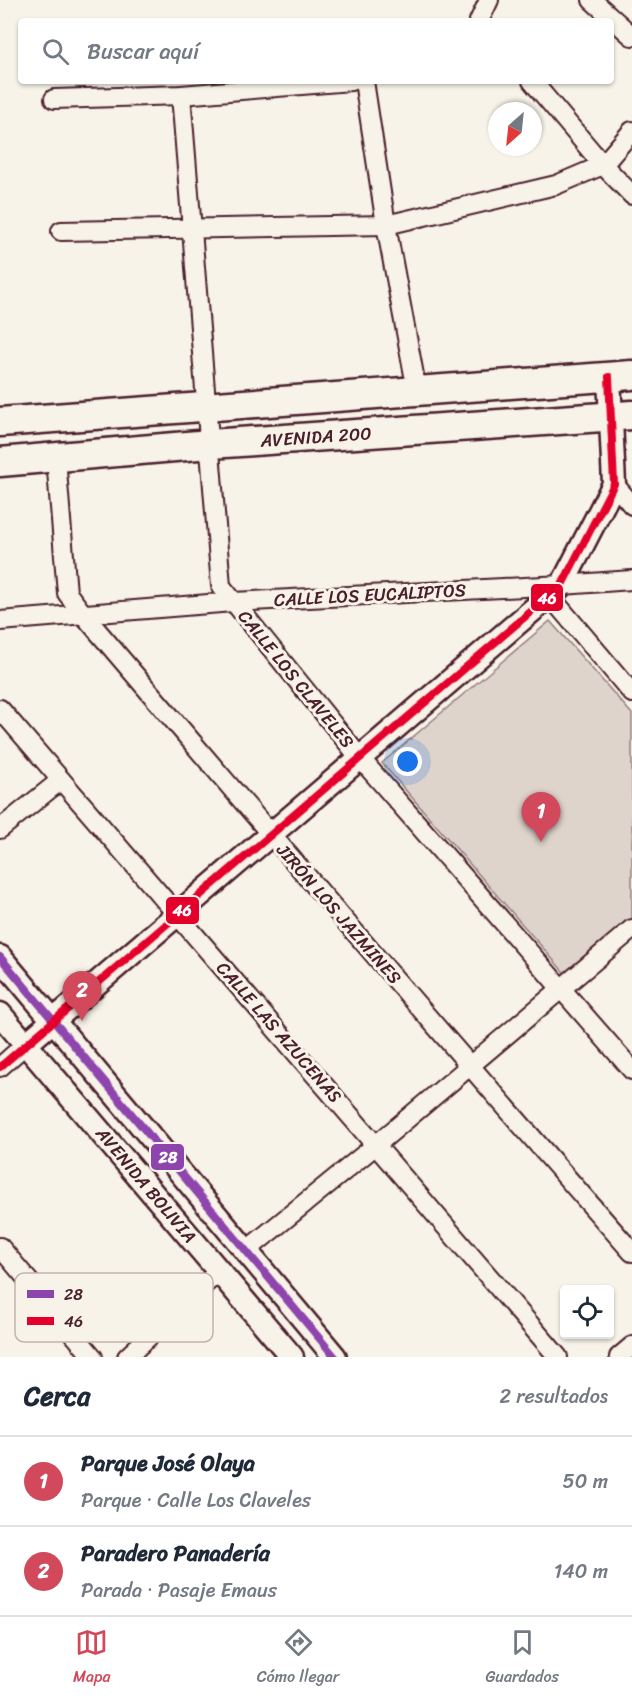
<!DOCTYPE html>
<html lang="es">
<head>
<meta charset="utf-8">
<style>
  body { margin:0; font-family:Sriracha,sans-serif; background:#f2f2f3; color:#1f2937 }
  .controls { position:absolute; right:18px; bottom:18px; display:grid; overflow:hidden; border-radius:6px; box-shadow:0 2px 4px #0004 }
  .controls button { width:54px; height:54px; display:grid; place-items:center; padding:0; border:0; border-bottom:2px solid #e0e1e3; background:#fff; color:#1f2937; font:30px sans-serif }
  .compass { position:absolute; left:488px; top:102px; width:54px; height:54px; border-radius:50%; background:#fff; box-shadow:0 2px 4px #0004; rotate:207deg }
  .you { position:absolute; left:408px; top:762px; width:21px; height:21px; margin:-15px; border:4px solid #fff; border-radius:50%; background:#1a73e8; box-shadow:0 0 0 9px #1a73e833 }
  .badge { display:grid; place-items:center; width:39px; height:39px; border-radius:50%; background:#d1495b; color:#fff; font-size:20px; font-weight:700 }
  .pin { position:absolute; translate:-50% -50px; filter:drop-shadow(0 2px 3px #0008) }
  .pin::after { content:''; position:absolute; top:32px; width:21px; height:18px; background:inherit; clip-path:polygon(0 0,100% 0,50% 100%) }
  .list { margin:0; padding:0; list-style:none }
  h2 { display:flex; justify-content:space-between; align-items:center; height:78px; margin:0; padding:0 24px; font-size:26px }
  h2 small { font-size:20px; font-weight:400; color:#747a83 }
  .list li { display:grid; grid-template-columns:39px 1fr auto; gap:18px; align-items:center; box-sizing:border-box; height:90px; padding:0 24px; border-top:2px solid #e0e1e3 }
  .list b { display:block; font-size:22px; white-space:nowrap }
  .list p { margin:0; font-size:20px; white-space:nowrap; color:#747a83 }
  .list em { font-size:20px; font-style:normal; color:#747a83 }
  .icon { flex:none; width:33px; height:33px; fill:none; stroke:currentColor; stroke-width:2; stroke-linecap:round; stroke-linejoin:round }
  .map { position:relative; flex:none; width:632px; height:1357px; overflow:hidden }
  .search { position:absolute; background:#fff; box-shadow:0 2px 4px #0004; left:18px; right:18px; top:18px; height:66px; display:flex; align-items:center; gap:15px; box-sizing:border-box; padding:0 21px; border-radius:6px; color:#747a83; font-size:22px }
  .sheet { height:258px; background:#fff }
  nav { display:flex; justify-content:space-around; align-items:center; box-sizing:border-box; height:84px; border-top:2px solid #e0e1e3; background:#fff; font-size:16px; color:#747a83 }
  nav a { display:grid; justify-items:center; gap:3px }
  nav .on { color:#d1495b }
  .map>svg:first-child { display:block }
</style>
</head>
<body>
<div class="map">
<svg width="632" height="1357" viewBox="0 0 632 1357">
  <rect width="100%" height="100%" fill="#f7f3e8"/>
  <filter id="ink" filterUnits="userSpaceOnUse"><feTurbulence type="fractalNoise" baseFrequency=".0167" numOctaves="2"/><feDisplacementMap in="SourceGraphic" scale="12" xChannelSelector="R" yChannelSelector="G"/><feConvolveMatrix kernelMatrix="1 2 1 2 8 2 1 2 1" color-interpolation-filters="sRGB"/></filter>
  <g filter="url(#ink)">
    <polygon fill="#ded4cc" stroke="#947a7c" stroke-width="1.5" points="550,621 632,714 632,921 568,977 382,763"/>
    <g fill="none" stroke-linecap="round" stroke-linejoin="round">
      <defs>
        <g id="minor">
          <polyline points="592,0 632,36"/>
          <polyline points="479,21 489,0"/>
          <polyline points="364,81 386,225 417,391"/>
          <polyline points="532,81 603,165 632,195"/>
          <polyline points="181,95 221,586 360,758 632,1070"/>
          <polyline points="54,99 181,95 351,81"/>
          <polyline points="61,231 386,225 556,185 603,165 632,131"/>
          <path d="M56,458L67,593L83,614C265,828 447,1041 632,1252"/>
          <polyline points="614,484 632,505"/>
          <polyline points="550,596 632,693"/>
          <polyline points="0,621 233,602 562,585 632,580"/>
          <polyline points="0,709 558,1357"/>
          <polyline points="0,829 61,780"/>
          <polyline points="0,1067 26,1044"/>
          <polyline points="0,1247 93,1357"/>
          <polyline points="246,1251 376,1145 632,929"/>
          <polyline points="127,1357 219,1271"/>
          <polyline points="619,1357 632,1346"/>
        </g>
        <g id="tertiary">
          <polyline points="0,957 335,1357"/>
          <polyline points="0,1014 292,1357"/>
          <polyline points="26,1044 562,585 614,484 609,377"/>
        </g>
        <g id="primary">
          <polyline points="0,422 632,375"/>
          <polyline points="0,462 210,444 632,415"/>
        </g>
      </defs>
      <use href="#minor" stroke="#4a1f2b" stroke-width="22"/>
      <use href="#tertiary" stroke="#4a1f2b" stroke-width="27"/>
      <use href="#primary" stroke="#4a1f2b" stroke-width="33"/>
      <use href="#minor" stroke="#f7f3e8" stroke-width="18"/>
      <use href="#tertiary" stroke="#f7f3e8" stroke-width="22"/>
      <use href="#primary" stroke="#f7f3e8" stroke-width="28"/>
      <defs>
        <polyline id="bus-1" points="0,957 335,1357"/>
        <polyline id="bus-2" points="0,1067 562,585 614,484 609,377"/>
      </defs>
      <use href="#bus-1" stroke="#f7f3e8" stroke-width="12"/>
      <use href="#bus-2" stroke="#f7f3e8" stroke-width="12"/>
      <use href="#bus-1" stroke="#8e44ad" stroke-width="8"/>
      <use href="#bus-2" stroke="#e4002b" stroke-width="8"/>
    </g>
  </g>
  <g text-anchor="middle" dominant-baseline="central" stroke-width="6" stroke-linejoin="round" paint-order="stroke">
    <g font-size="18" fill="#4a1f2b" stroke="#f7f3e8">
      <text transform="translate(316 437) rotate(-4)">AVENIDA 200</text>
      <text transform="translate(370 595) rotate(-3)">CALLE LOS EUCALIPTOS</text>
      <text transform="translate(296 679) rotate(51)">CALLE LOS CLAVELES</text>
      <text transform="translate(339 914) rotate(49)">JIRÓN LOS JAZMINES</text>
      <text transform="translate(279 1032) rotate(49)">CALLE LAS AZUCENAS</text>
      <text transform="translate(146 1185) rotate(50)">AVENIDA BOLIVIA</text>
    </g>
  </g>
  <rect x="15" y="1273" width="198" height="69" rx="9" fill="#f7f3e8" stroke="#c3b3af" stroke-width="1.5"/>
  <rect x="27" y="1290" width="27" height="8" fill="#8e44ad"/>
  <rect x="27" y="1317" width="27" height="8" fill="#e4002b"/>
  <g font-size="16" fill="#4a1f2b">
    <text x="64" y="1300">28</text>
    <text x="64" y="1327">46</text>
  </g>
  <g stroke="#f7f3e8" stroke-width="2">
    <rect x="530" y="583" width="34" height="29" rx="6" fill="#e4002b"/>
    <rect x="165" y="896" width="35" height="29" rx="6" fill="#e4002b"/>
    <rect x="150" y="1143" width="35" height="28" rx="6" fill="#8e44ad"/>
  </g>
  <g font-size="16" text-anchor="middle" font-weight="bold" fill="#fff">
    <text x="547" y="604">46</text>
    <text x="182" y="916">46</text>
    <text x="168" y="1163">28</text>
  </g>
</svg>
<div class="controls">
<button><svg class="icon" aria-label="locate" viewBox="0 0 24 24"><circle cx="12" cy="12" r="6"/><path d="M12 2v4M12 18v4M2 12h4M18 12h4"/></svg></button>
</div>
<svg class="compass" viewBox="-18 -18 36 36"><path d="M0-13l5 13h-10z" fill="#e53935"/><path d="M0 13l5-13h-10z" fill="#747a83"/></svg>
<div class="you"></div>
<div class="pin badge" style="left:541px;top:842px">1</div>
<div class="pin badge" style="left:82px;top:1021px">2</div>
<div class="search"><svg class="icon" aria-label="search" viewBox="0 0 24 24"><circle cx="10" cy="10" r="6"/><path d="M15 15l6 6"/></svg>Buscar aquí</div>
</div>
<section class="sheet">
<h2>Cerca<small>2 resultados</small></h2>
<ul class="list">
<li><span class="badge">1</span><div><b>Parque José Olaya</b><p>Parque · Calle Los Claveles</p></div><em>50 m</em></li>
<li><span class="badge">2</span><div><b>Paradero Panadería</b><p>Parada · Pasaje Emaus</p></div><em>140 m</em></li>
</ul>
</section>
<nav>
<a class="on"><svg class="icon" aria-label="map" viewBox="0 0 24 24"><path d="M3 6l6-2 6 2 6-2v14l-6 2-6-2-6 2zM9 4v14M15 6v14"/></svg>Mapa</a>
<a><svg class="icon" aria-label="directions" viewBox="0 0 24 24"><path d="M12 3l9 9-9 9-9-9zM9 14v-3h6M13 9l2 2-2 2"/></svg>Cómo llegar</a>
<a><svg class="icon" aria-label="saved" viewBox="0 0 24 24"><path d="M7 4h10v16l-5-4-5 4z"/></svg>Guardados</a>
</nav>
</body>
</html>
